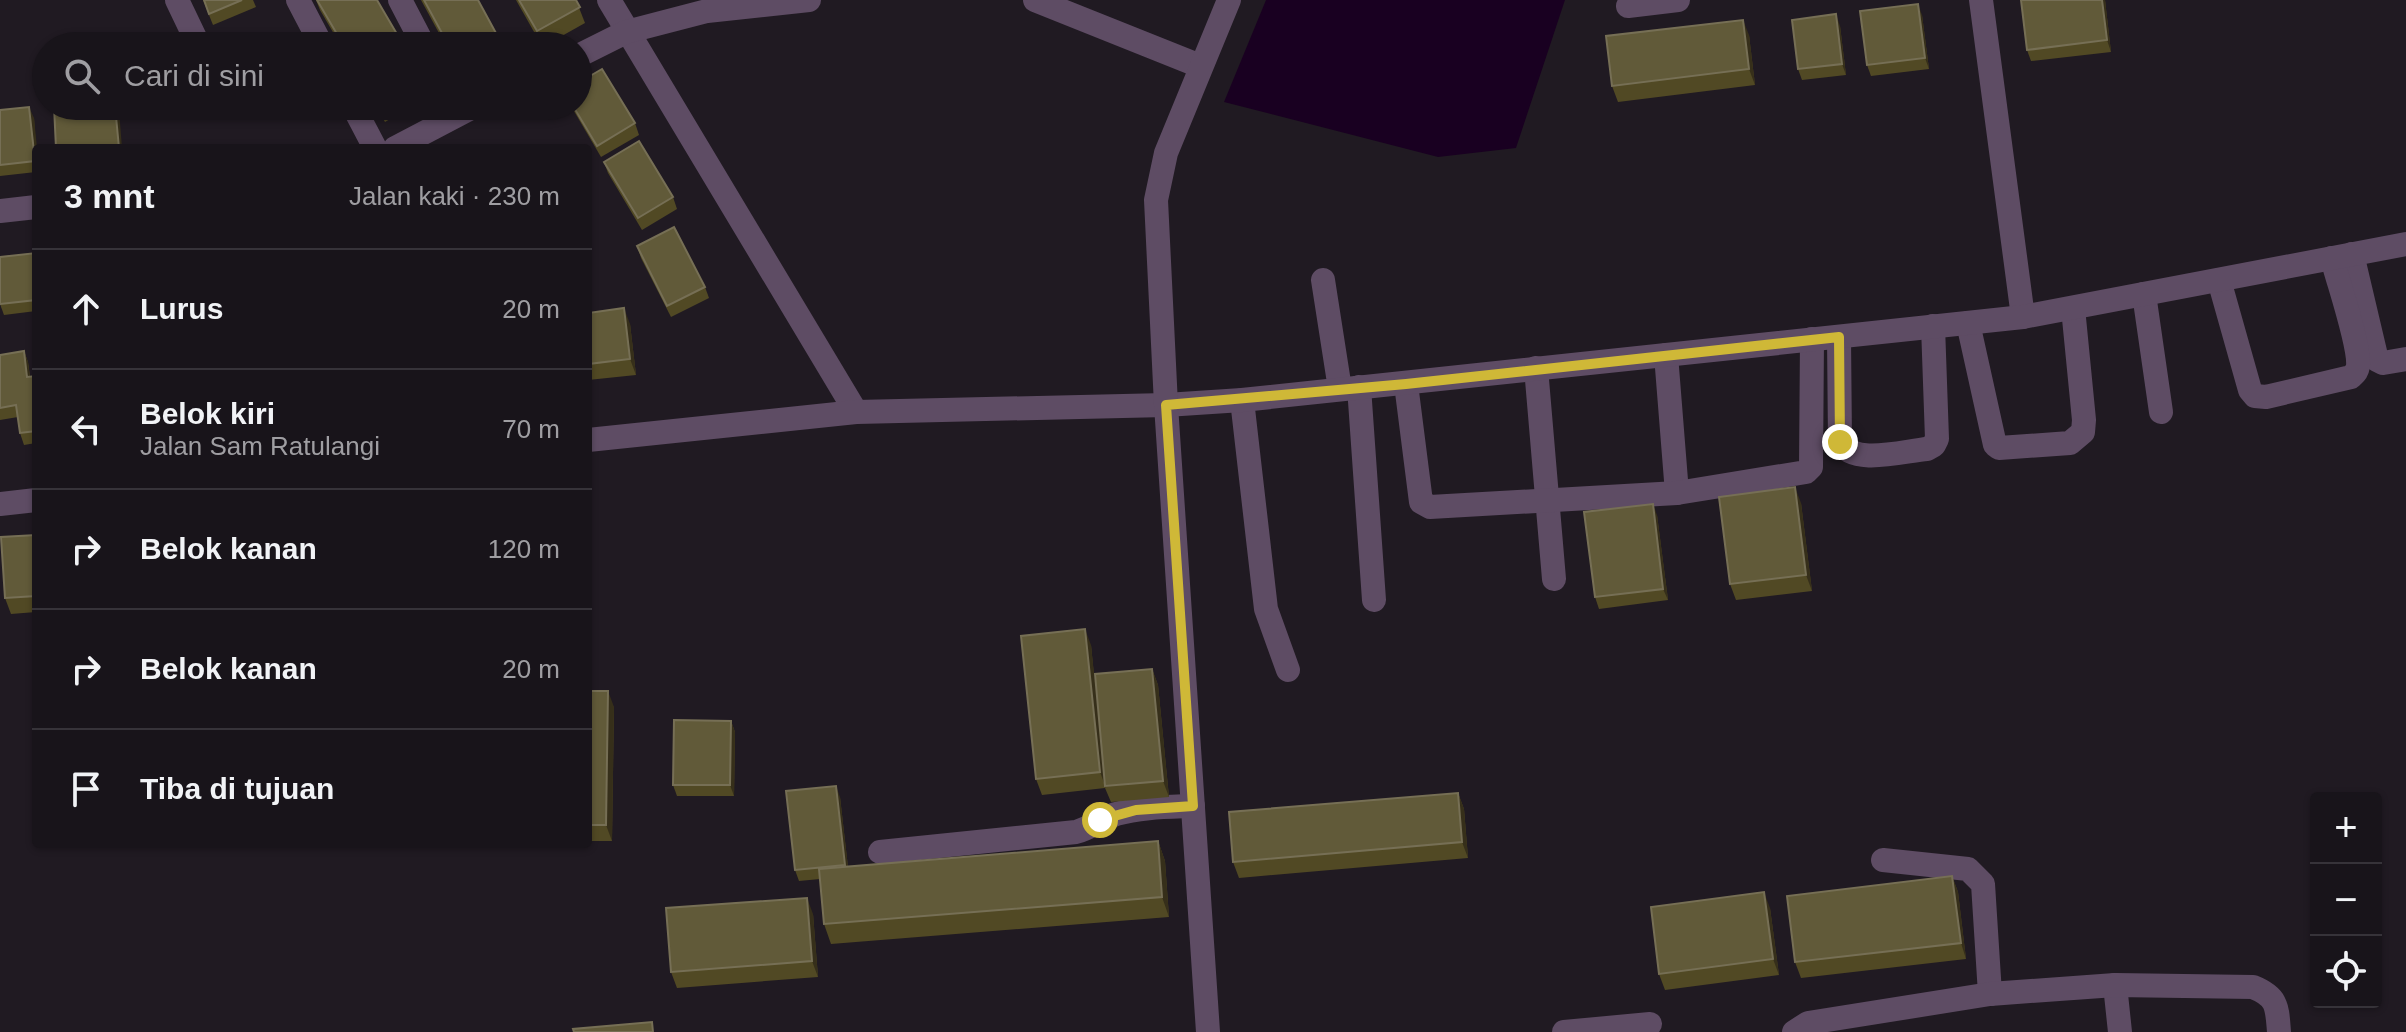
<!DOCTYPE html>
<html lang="id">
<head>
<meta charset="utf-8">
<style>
  body { margin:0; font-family:Helvetica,sans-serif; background:#211d23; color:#f1f3f6 }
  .controls { position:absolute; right:24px; bottom:24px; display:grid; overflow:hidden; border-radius:8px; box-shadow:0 2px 6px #0004 }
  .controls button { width:72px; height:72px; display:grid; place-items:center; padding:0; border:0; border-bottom:2px solid #363339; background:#18141a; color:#f1f3f6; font:40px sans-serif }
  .stop { position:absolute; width:24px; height:24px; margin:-18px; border:6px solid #cfb837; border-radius:50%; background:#fff }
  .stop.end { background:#cfb837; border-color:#fff; box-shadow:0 2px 8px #0008 }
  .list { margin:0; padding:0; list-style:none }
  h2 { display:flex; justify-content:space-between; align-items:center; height:104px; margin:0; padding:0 32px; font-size:34px }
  h2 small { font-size:26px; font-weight:400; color:#9f9ea2 }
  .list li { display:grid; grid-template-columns:52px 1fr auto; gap:24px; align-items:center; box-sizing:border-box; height:120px; padding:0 32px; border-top:2px solid #363339 }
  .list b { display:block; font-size:30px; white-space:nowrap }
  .list p { margin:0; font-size:26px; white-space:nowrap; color:#9f9ea2 }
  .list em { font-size:26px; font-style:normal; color:#9f9ea2 }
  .icon { flex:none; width:44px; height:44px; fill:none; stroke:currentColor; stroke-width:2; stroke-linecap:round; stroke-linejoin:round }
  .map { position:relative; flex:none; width:2406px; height:1032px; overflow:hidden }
  .search { position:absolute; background:#18141a; box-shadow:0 2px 6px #0004; left:32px; top:32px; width:560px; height:88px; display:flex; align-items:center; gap:20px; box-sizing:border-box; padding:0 28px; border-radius:44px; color:#9f9ea2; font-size:30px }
  .panel { position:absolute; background:#18141a; box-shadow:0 2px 6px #0004; left:32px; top:144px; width:560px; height:704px; border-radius:8px }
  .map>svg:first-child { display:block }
</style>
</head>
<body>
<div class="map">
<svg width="2406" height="1032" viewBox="0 0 2406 1032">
  <rect width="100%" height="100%" fill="#201a22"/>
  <polygon fill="#190021" points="1266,0 1565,0 1516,148 1438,157 1224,102"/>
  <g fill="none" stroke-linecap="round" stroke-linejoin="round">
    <g stroke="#5e4c64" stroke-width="24">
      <polyline points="177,0 199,46"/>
      <polyline points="298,0 322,46"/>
      <polyline points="400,0 424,46"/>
      <polyline points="609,0 856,412"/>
      <polyline points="1035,0 1200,66"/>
      <polyline points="1981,0 2023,317"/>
      <polyline points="1628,6 1678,0"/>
      <polyline points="578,56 626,32 707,11 809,0"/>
      <polyline points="353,106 375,148"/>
      <polyline points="395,148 475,106"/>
      <polyline points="0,211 36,207"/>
      <polyline points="2352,254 2377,360 2383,363 2406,359"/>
      <polyline points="1323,280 1340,389"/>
      <path d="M2219,280L2250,390L2255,396L2266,397L2351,377C2355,373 2357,372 2358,366C2360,345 2338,282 2332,258"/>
      <polyline points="2144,294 2161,412"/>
      <polyline points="1968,323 1995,445 1999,448 2070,443 2083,432 2084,420 2073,308"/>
      <path d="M1839,337L1840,442C1853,466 1903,451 1927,449L1934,445L1937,439L1933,326"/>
      <polyline points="1666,355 1677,493"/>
      <polyline points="1536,368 1554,579"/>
      <polyline points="1406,384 1421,502 1430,507 1677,493 1806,472 1811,467 1812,339"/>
      <polyline points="1359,387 1374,600"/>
      <polyline points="1242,400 1266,609 1288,670"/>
      <polyline points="588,440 856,412 1166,405 1242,400 2023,317 2406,244"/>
      <polyline points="0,504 36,500"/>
      <path d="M880,852L1076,832C1091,828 1101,819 1116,814C1140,807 1168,807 1193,806"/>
      <polyline points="1883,860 1968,869 1983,884 1990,994"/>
      <polyline points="2115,985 2120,1032"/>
      <polyline points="1208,1032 1166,405 1156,200 1166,153 1229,0"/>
      <polyline points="1564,1032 1650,1024"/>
      <path d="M1794,1032L1808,1023L1990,994L2115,985L2253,987C2278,997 2277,1007 2279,1032"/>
    </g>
  </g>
  <g fill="#514924">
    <polygon points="203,0 253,0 256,7 213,25"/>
    <polygon points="316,0 377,0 404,46 341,46 320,10"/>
    <polygon points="421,0 478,0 503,46 446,46"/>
    <polygon points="516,0 576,0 585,23 544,46 542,46"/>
    <polygon points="2021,0 2105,0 2111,52 2031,61 2027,50"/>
    <polygon points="1922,15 1929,69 1871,76 1867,65"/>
    <polygon points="1840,26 1846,75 1802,80 1798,69"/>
    <polygon points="1749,35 1755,85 1618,102 1612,86"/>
    <polygon points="376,106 412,106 385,122"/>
    <polygon points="571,106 578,106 635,123 639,135 601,157"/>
    <polygon points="0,110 34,118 36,148 36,172 0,176"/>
    <polygon points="604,162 673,197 677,209 642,230 608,173"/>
    <polygon points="637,246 705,287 709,298 671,317 641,258"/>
    <polygon points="36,253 36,311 4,315 0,304 0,257"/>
    <polygon points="588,313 630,324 636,375 588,380"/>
    <polygon points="24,351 28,362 30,376 36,376 36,443 24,445 20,433 18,417 0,420 0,355"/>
    <polygon points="1801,503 1812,591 1736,600 1730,584"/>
    <polygon points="1657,515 1668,600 1599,609 1595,597"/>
    <polygon points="36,535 36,612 11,614 5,598"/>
    <polygon points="1091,645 1100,736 1152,669 1158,685 1169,797 1111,802 1105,788 1042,795 1036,779"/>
    <polygon points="588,691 614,707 612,841 588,841"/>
    <polygon points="731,721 735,732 734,796 677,796 673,785"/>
    <polygon points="1458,793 1464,809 1468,858 1239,878 1233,862"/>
    <polygon points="840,797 848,867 1158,841 1165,861 1169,917 831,944 824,924 820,879 799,881 795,870"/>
    <polygon points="1952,876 1958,892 1966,959 1801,978 1795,962"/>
    <polygon points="1770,908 1779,975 1665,990 1659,974"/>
    <polygon points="813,914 818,977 677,988 671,972"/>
  </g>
  <g fill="#362f1a">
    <polygon points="2102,0 2105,0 2111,52 2107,40"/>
    <polygon points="1918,4 1922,15 1929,69 1925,58"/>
    <polygon points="1836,14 1840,26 1846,75 1842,64"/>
    <polygon points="1743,20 1749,35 1755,85 1749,69"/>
    <polygon points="115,106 117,106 119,110 122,148 119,148"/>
    <polygon points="29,107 34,118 37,148 36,162"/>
    <polygon points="624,308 630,324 636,375 630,359"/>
    <polygon points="24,351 28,362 31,388 27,377"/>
    <polygon points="1795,487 1801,503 1812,591 1806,575"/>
    <polygon points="1653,504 1657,515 1668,600 1663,589"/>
    <polygon points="1085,629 1091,645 1106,788 1100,772"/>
    <polygon points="1152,669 1158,685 1169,797 1163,781"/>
    <polygon points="608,691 614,707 612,841 606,825"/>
    <polygon points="731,721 735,732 734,796 730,785"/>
    <polygon points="836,786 840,797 849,876 845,865"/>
    <polygon points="1458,793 1464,809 1468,858 1462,842"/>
    <polygon points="1158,841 1165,861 1169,917 1162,897"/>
    <polygon points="1952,876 1958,892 1966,959 1961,943"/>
    <polygon points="1764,892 1770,908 1779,975 1773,959"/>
    <polygon points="807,898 813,914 818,977 812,961"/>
  </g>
  <g fill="#615a39" stroke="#766f55" stroke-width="2">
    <polygon points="204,0 242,0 209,14"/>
    <polygon points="317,0 377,0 404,46 344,46"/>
    <polygon points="424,0 478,0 503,46 449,46"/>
    <polygon points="519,0 576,0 580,7 537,31"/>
    <polygon points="2021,0 2102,0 2107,40 2027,50"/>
    <polygon points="1918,4 1925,58 1867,65 1860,11"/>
    <polygon points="1836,14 1842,64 1798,69 1792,20"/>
    <polygon points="1743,20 1749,69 1612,86 1606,36"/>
    <polygon points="602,69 635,123 597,146 573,106 578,106 578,83"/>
    <polygon points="54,106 115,106 119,148 56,148"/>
    <polygon points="29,107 35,161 0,165 0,110"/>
    <polygon points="639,141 673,197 638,218 604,162"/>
    <polygon points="674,227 705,287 667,306 637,246"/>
    <polygon points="36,253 36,300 0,304 0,257"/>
    <polygon points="624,308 630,359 588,364 588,313"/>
    <polygon points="24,351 27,377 36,376 36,431 20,433 16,405 0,408 0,355"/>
    <polygon points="1795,487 1806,575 1730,584 1719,497"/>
    <polygon points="1653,504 1663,589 1595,597 1584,512"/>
    <polygon points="36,535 36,596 5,598 1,537"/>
    <polygon points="1085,629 1100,772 1036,779 1021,636"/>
    <polygon points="1152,669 1163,781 1105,786 1095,674"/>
    <polygon points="588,691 608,691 606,825 588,825"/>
    <polygon points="674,720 731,721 730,785 673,785"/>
    <polygon points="836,786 845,865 795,870 786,791"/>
    <polygon points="1458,793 1462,842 1233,862 1229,812"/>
    <polygon points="1158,841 1162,897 824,924 819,869"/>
    <polygon points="1952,876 1961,943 1795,962 1787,896"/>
    <polygon points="1764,892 1773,959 1659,974 1651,907"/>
    <polygon points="807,898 812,961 671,972 666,908"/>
    <polygon points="652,1022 653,1032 574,1032 573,1029"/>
  </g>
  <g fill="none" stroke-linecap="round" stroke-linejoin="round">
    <polyline stroke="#cfb837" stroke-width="10" points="1100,820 1136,810 1193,806 1166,405 1406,384 1839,337 1840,442"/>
  </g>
</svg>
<div class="controls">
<button>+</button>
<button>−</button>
<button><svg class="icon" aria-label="locate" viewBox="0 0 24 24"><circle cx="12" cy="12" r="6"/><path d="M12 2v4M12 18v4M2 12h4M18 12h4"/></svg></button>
</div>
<div class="stop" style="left:1100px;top:820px"></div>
<div class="stop end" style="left:1840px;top:442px"></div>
<div class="search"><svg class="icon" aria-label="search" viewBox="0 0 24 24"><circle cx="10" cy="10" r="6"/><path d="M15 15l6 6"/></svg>Cari di sini</div>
<section class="panel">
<h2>3 mnt<small>Jalan kaki · 230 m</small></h2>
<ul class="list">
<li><svg class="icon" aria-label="ahead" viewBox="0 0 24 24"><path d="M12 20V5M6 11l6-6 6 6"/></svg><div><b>Lurus</b></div><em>20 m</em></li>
<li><svg class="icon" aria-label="left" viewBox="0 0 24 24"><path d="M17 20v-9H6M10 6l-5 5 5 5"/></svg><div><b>Belok kiri</b><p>Jalan Sam Ratulangi</p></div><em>70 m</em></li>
<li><svg class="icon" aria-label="right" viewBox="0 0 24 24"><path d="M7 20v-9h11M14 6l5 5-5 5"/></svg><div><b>Belok kanan</b></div><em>120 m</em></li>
<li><svg class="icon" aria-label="right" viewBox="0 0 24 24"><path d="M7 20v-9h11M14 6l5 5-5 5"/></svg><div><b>Belok kanan</b></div><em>20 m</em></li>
<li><svg class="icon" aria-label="arrive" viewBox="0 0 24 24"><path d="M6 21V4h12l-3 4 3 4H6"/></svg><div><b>Tiba di tujuan</b></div></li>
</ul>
</section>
</div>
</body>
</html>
